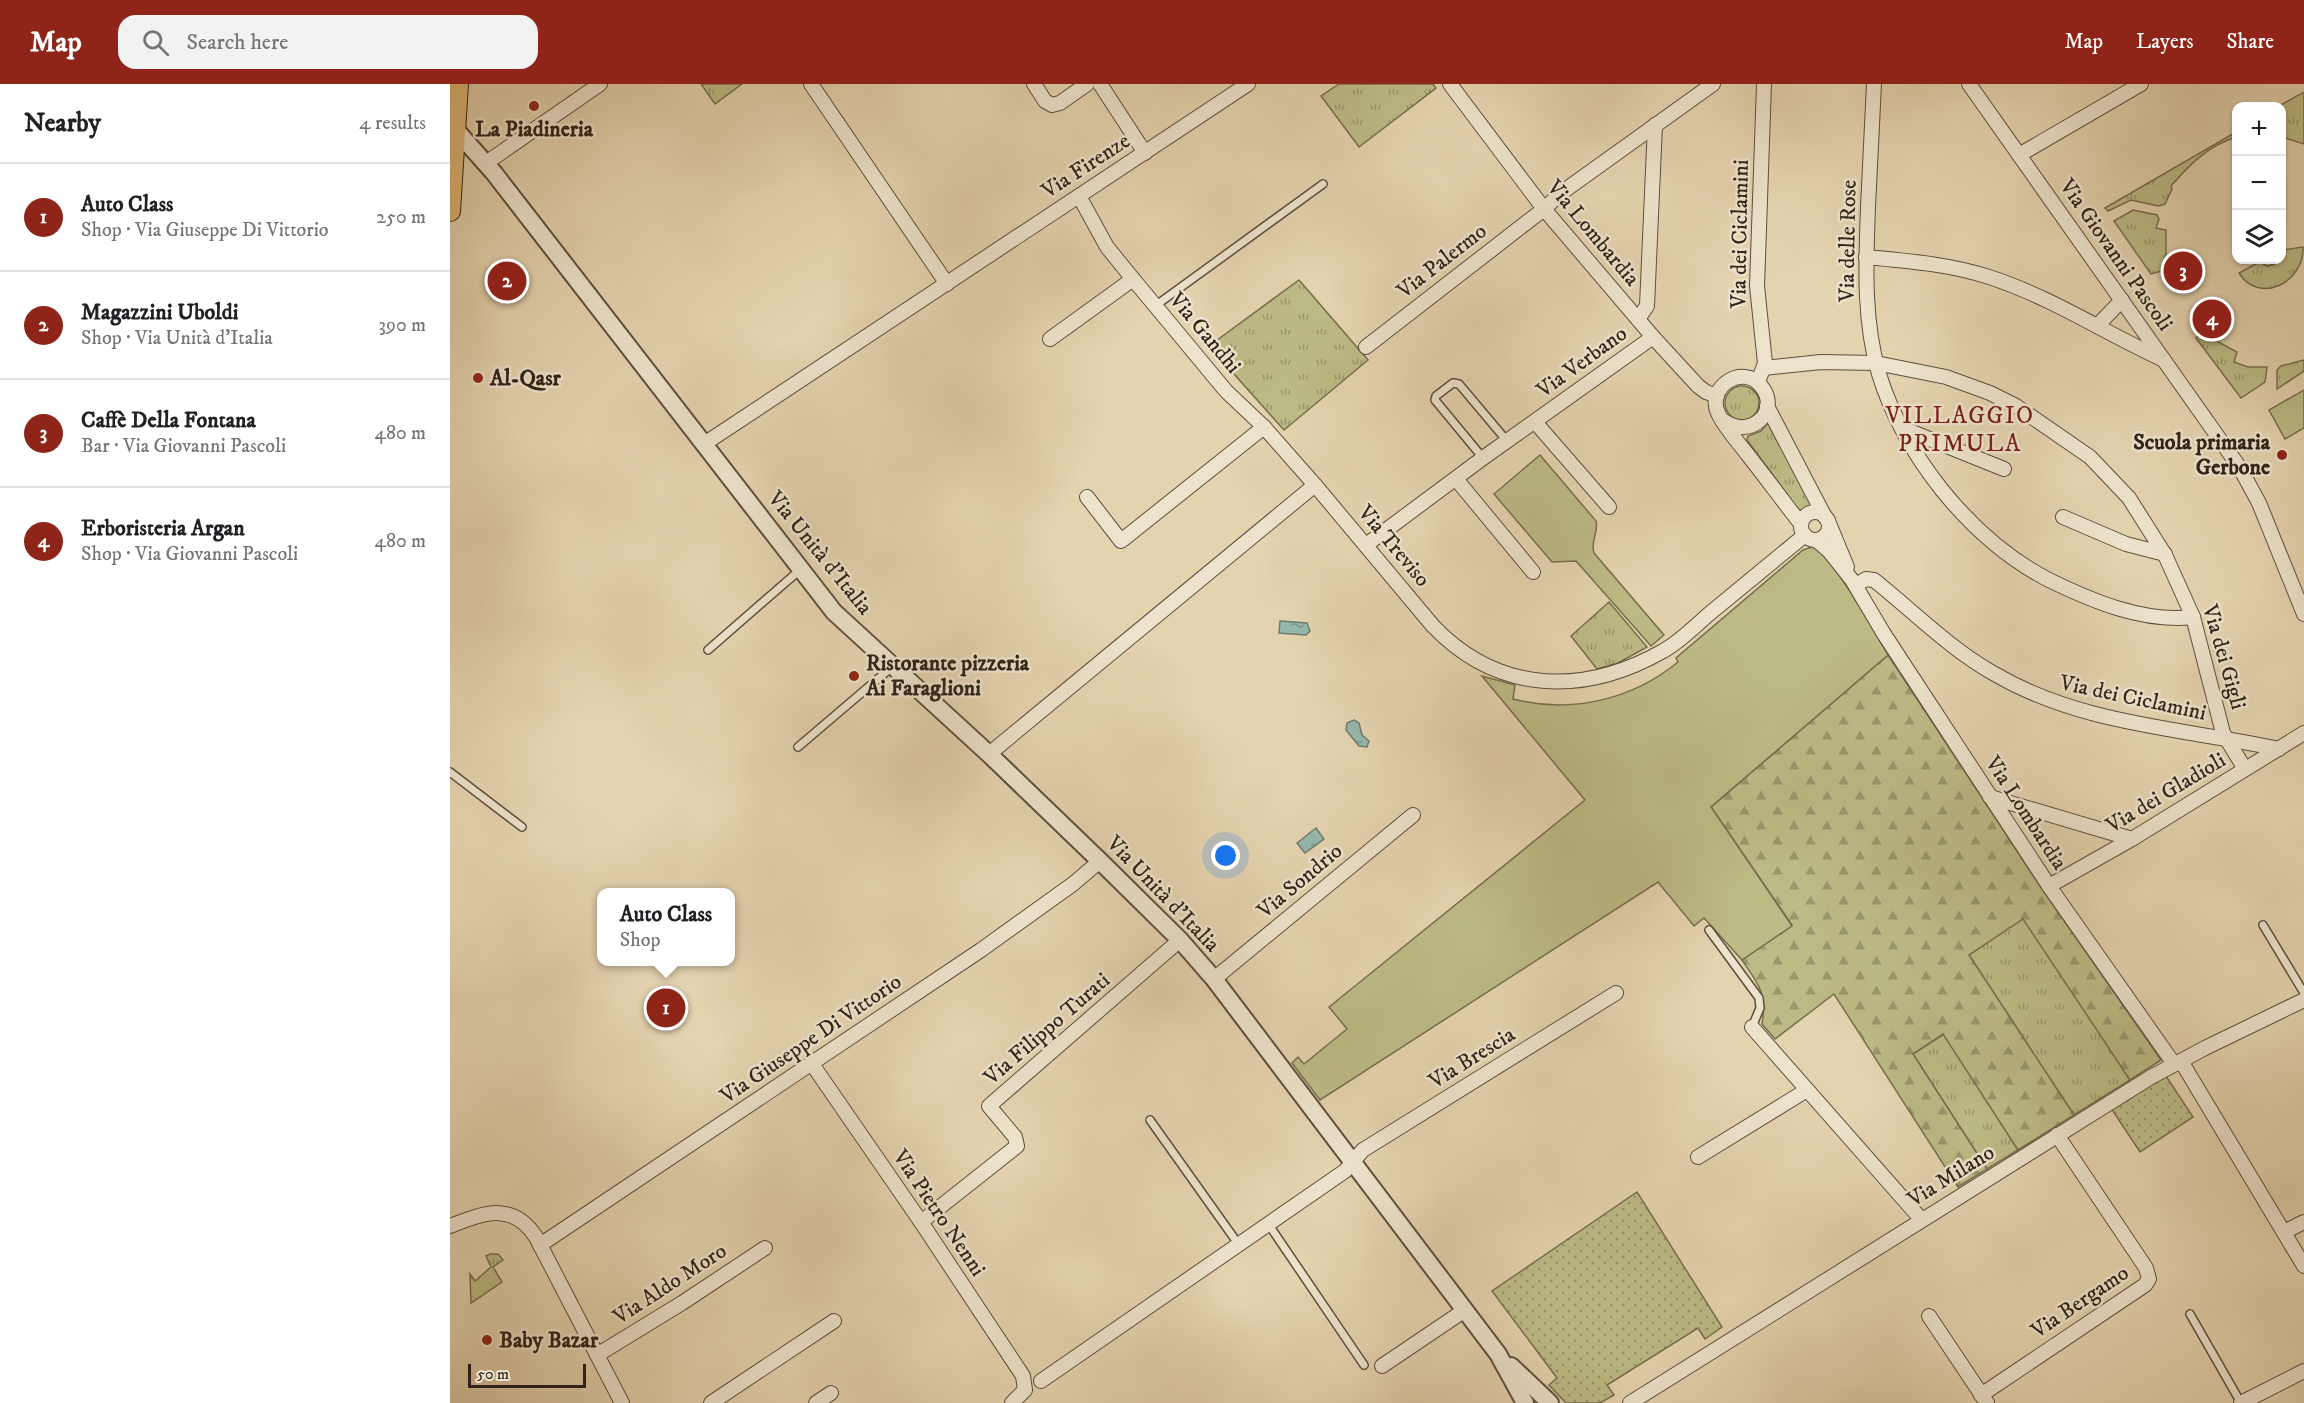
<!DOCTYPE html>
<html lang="en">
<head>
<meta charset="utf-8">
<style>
  body { margin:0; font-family:"IM FELL DW Pica",serif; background:#f2f2f2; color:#202124 }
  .controls { position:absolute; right:18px; top:18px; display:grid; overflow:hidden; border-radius:12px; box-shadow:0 2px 4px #0004 }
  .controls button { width:54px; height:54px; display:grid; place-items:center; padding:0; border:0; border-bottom:2px solid #e0e0e0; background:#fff; color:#202124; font:30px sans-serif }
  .scale { position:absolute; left:18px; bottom:15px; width:118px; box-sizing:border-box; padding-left:6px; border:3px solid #302318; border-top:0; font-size:16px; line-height:21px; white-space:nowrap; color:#302318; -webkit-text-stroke:4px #ede2cb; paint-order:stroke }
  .you { position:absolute; left:776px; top:772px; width:21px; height:21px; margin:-15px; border:4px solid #fff; border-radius:50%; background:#1a73e8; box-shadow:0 0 0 9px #1a73e833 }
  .badge { display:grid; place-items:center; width:39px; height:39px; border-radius:50%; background:#8f2418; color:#fff; font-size:20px; font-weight:700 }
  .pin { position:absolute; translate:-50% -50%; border:3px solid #fff; box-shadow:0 2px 6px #0006 }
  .popup { position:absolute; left:147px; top:804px; width:138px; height:78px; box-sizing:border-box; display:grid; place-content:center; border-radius:12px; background:#fff; filter:drop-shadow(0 2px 4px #0005); font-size:20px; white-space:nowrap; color:#757577 }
  .popup b { font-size:22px; color:#202124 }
  .popup::after { content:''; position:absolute; left:50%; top:100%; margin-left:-12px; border:12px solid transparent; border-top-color:#fff }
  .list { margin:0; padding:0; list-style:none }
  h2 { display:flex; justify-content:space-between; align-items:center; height:78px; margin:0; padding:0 24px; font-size:26px }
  h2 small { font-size:20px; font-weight:400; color:#757577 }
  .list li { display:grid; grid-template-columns:39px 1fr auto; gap:18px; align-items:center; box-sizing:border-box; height:108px; padding:0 24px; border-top:2px solid #e0e0e0 }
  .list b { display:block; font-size:22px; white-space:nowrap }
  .list p { margin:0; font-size:20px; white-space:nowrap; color:#757577 }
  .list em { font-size:20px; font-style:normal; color:#757577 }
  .icon { flex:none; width:33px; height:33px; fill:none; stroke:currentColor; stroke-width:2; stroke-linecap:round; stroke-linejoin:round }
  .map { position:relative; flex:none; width:1854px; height:1319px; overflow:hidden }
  header { display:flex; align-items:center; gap:36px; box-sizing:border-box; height:84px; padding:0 30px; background:#8f2418; color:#fff }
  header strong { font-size:28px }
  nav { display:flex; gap:33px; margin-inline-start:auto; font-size:21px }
  .search { width:420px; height:54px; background:#f2f2f2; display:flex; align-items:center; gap:15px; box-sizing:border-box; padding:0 21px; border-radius:18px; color:#757577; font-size:22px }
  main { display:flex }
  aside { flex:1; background:#fff }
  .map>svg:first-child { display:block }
</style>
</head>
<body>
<header>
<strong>Map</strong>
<div class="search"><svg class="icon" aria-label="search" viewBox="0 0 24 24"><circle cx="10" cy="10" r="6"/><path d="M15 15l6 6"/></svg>Search here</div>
<nav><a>Map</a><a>Layers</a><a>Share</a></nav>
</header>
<main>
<aside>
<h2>Nearby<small>4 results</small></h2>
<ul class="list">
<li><span class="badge">1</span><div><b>Auto Class</b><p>Shop · Via Giuseppe Di Vittorio</p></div><em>250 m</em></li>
<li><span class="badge">2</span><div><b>Magazzini Uboldi</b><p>Shop · Via Unità d'Italia</p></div><em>390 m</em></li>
<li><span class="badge">3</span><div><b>Caffè Della Fontana</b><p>Bar · Via Giovanni Pascoli</p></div><em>480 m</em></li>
<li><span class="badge">4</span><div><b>Erboristeria Argan</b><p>Shop · Via Giovanni Pascoli</p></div><em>480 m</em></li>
</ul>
</aside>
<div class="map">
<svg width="1854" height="1319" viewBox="0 0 1854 1319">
  <defs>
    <pattern id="grass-tufts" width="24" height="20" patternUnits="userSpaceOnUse" patternTransform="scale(1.5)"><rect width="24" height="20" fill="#bcba85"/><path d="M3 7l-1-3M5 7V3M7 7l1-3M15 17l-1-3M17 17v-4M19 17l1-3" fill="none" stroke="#99976c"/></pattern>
    <pattern id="forest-firs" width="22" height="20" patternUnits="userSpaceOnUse" patternTransform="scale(1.5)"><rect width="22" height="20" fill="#bcba85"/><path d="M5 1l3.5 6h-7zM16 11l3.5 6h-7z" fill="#99976c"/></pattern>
    <pattern id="garden-dots" width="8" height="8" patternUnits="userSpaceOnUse" patternTransform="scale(1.5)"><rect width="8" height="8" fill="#bcba85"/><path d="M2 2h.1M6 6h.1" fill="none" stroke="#99976c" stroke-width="1.8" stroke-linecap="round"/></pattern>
    <pattern id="water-ripples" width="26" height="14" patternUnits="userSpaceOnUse" patternTransform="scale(1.5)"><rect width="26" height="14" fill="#95b8ab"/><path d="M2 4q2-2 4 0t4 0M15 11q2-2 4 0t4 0" fill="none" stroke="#7a958a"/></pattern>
  </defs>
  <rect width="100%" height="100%" fill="#e4d3af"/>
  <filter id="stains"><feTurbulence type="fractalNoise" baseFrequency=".00333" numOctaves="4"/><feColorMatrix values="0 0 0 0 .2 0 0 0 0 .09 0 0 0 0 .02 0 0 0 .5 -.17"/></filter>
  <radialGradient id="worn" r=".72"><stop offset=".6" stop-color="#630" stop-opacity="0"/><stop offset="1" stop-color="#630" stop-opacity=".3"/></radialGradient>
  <g fill="url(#grass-tufts)" stroke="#766e4e" stroke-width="1.5">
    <polygon points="251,0 292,0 265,20"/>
    <polygon points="889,0 983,0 986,4 909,63 871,12"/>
    <polygon points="1854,8 1854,60 1832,53 1832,22 1829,22"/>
    <path d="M1786,48V53C1758,62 1740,80 1721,102L1722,105L1715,120L1708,122L1681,116L1658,127L1655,124Z"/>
    <polygon points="1683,126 1707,131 1709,135 1706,144 1716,146 1716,186 1701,190 1664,137"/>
    <path d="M1853,163C1854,199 1809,221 1789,189L1809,178L1817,182L1824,180L1829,176H1832V166Z"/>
    <polygon points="849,196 918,276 834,346 759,262"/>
    <polygon points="1752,249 1787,268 1784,278 1798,283 1817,283 1815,298 1791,314 1746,254"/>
    <polygon points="1854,276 1854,287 1827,305 1827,286 1831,282"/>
    <circle cx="1292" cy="319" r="17"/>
    <polygon points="1319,338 1362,421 1350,428 1297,356 1298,352 1311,347"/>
    <polygon points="1159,518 1197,563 1168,579 1147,585 1121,552"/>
    <polygon points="1574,834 1680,996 1624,1031 1519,871"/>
    <polygon points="1494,950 1568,1066 1537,1085 1463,970"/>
    <polygon points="40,1170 48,1170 53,1176 43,1183 52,1198 21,1219 20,1190 25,1197 41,1183 36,1172"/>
  </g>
  <path fill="url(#forest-firs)" stroke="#766e4e" stroke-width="1.5" d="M1438,571L1594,808L1711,976L1680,996L1573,835L1519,871L1624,1031L1568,1066L1493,950L1463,970L1537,1085L1508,1103L1384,910L1325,955L1312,940C1317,909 1309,901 1292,876L1342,841L1261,723Z"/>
  <g fill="#bcba85" stroke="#766e4e" stroke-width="1.5">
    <polygon points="1854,306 1854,344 1835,355 1819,326"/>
    <path d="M1090,371L1146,437C1149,448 1140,457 1144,469L1214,551L1201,562L1126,477L1102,478L1044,410Z"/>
    <path d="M1362,463C1381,468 1426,551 1438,571L1261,723L1342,842L1292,876L1254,834L1244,842L1208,798L870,1016L842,979L848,973L854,980L897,945L879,923L1135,716L1032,592L1065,601L1063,615C1120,630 1182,616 1228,578L1226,574L1353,466Z"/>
  </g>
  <g fill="url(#garden-dots)" stroke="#766e4e" stroke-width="1.5">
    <polygon points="1716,992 1743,1033 1690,1068 1661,1024"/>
    <polygon points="1187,1108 1272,1243 1255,1255 1248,1244 1157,1301 1164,1311 1150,1319 1116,1319 1099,1301 1107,1294 1042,1207"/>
  </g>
  <g fill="url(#water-ripples)" stroke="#6d7c70" stroke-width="1.5">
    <polygon points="830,537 857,539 860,547 856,551 829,549"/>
    <polygon points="904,636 909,639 912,651 919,657 917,663 909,662 896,646 897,639"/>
    <polygon points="866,744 874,755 855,769 847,759"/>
  </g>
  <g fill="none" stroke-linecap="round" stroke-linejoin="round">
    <defs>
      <g id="service">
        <polyline points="705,222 873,100"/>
        <polyline points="1033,374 985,316 986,312 1003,299 1009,300 1057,357"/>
        <polyline points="258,566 351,485"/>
        <polyline points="348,663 443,582"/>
        <polyline points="0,688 72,743"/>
        <polyline points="1813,841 1854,909"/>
        <polyline points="1259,846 1309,914 1310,924 1302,943"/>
        <polyline points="700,1036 789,1161"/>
        <polyline points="819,1141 914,1281"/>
        <polyline points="1740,1230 1791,1319"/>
      </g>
      <g id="minor">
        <polyline points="361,0 497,200"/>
        <polyline points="584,0 595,17 602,21 610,19 637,0"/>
        <polyline points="650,0 695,69"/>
        <polyline points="1000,0 1094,125 1203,253 1248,302 1256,308 1267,312"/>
        <path d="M1424,0C1422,41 1420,82 1418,123C1416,178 1413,236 1429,290C1442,332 1465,372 1492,406C1522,443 1556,474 1599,496C1642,517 1694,539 1743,533"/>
        <polyline points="1519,0 1790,384 1809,419 1854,530"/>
        <polyline points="1569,71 1691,0"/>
        <polyline points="36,79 150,0"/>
        <path d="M629,112L657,163L683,195L776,307L814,343L865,401L983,542C1048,610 1134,612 1213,567C1230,558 1245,542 1259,530C1291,504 1323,477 1355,451"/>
        <path d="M1416,173C1458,177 1499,180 1539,193C1601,213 1655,249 1714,276"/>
        <polyline points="1188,235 1197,222 1205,41"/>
        <polyline points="1647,242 1672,216"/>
        <polyline points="600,255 683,195"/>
        <polyline points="916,263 1094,125 1111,109 1263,0"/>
        <polyline points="1314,284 1371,278 1426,279 1496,293 1540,309 1566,322 1640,373 1679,414 1715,471 1743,533 1773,649 1795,685"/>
        <polyline points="1308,298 1315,279 1307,202 1314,0"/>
        <polyline points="1317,322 1375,433"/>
        <path d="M1274,337C1300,356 1332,327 1311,302C1293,279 1256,303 1268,329C1275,344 1288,358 1298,371C1316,394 1333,417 1351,440"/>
        <polyline points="1085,338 1159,423"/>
        <polyline points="1452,344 1554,385"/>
        <polyline points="254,360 798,0"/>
        <polyline points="1006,395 1083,488"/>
        <polyline points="637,413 671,457 814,343"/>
        <circle cx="1365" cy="442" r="14"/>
        <polyline points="1613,433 1676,460 1715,470"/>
        <polyline points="1378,437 1397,483"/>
        <polyline points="1366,456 1379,467 1402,496 1434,550 1599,802 1724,980"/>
        <polyline points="916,461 1033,374 1203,253"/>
        <path d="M1406,501L1416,495L1424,496C1463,527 1499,564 1543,589C1631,641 1731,644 1829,665"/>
        <polyline points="539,670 865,401"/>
        <polyline points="1540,713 1682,755"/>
        <polyline points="1599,802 1682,755 1854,649"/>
        <polyline points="764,895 963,731"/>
        <polyline points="1302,943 1471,1135"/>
        <polyline points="1731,977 1854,1182"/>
        <polyline points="362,980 471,1138 573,1292 575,1306 562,1319"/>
        <polyline points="1248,1073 1357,1006"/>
        <polyline points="471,1138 567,1062 565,1053 539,1022 730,856"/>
        <path d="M0,1142C34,1129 62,1117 86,1153L172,1319"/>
        <polyline points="1834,1148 1854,1138"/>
        <polyline points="90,1161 531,866 623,800 650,777"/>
        <polyline points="1479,1232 1537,1319"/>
        <polyline points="147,1271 232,1219 315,1164"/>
        <polyline points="932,1282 1015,1226"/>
        <polyline points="591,1297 895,1087 913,1066 1166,909"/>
        <polyline points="1531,1311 1695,1201 1699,1195 1696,1184 1607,1051"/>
        <polyline points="261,1319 384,1237"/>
        <polyline points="366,1319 381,1309"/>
        <polyline points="1180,1319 1701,993 1755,964 1854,916"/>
        <polyline points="1791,1319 1854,1287"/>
      </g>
      <g id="tertiary">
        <polyline points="5,45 44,89 384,528 541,672 650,777 730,856 764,895 1048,1270 1075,1319"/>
        <polyline points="1061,1282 1100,1319"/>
      </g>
      <polyline id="primary" points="0,127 8,0"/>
    </defs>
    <use href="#service" stroke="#5d4f3e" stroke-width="10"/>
    <use href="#minor" stroke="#5d4f3e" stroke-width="16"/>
    <use href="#tertiary" stroke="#5d4f3e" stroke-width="20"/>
    <use href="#primary" stroke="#302318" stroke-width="22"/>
    <use href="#service" stroke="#ede2cb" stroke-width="7"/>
    <use href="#minor" stroke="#ede2cb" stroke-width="14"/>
    <use href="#tertiary" stroke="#ede2cb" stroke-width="16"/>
    <use href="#primary" stroke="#e2ba78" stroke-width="20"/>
  </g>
  <g fill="#8f2418" stroke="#ede2cb" stroke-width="2">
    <circle cx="84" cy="22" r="6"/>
    <circle cx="28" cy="294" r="6"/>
    <circle cx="1832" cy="371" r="6"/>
    <circle cx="404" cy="592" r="6"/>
    <circle cx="37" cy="1256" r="6"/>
  </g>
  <g text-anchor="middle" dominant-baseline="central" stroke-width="5" stroke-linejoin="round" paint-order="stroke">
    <g font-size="22" font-weight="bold" fill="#302318" stroke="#ede2cb" text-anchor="start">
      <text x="84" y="45" text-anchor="middle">La Piadineria</text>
      <text x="40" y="294">Al-Qasr</text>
      <text x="1820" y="358" text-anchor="end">Scuola primaria<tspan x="1820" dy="25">Gerbone</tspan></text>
      <text x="416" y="579">Ristorante pizzeria<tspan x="416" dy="25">Ai Faraglioni</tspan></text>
      <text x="49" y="1256">Baby Bazar</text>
    </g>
    <g font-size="22" fill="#302318" stroke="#ede2cb">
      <text transform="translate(636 82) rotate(-33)">Via Firenze</text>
      <text transform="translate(1143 149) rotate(50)">Via Lombardia</text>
      <text transform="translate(1290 150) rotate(-89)">Via dei Ciclamini</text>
      <text transform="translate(1398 157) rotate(-89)">Via delle Rose</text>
      <text transform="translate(1666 171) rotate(55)">Via Giovanni Pascoli</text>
      <text transform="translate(992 177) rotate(-38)">Via Palermo</text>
      <text transform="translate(755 249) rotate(50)">Via Gandhi</text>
      <text transform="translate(1132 278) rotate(-36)">Via Verbano</text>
      <text transform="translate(944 462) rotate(50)">Via Treviso</text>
      <text transform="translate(370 469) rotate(51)">Via Unità d'Italia</text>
      <text transform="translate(1774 573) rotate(74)">Via dei Gigli</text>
      <text transform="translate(1683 614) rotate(12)">Via dei Ciclamini</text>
      <text transform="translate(1716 709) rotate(-31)">Via dei Gladioli</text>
      <text transform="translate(1576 729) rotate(57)">Via Lombardia</text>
      <text transform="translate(850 797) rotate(-40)">Via Sondrio</text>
      <text transform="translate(713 810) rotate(46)">Via Unità d'Italia</text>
      <text transform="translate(597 945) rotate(-41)">Via Filippo Turati</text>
      <text transform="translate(361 955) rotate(-34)">Via Giuseppe Di Vittorio</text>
      <text transform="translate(1022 974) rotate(-32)">Via Brescia</text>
      <text transform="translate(1501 1092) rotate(-32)">Via Milano</text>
      <text transform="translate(489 1129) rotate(56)">Via Pietro Nenni</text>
      <text transform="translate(220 1200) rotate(-33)">Via Aldo Moro</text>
      <text transform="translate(1630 1218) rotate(-34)">Via Bergamo</text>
    </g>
    <g font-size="24" letter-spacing="1.5" fill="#7a1f14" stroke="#ede2cb">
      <text x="1510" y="332">VILLAGGIO<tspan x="1510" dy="28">PRIMULA</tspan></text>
    </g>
  </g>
  <rect width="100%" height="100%" filter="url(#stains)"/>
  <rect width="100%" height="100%" fill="url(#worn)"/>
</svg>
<div class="controls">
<button>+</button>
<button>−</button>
<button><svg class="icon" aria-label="layers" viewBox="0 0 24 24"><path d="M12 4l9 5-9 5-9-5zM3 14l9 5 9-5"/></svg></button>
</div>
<div class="scale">50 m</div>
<div class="you"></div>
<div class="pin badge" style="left:216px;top:924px">1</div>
<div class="popup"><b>Auto Class</b>Shop</div>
<div class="pin badge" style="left:57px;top:197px">2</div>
<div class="pin badge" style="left:1733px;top:187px">3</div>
<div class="pin badge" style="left:1762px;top:235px">4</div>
</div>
</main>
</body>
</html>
